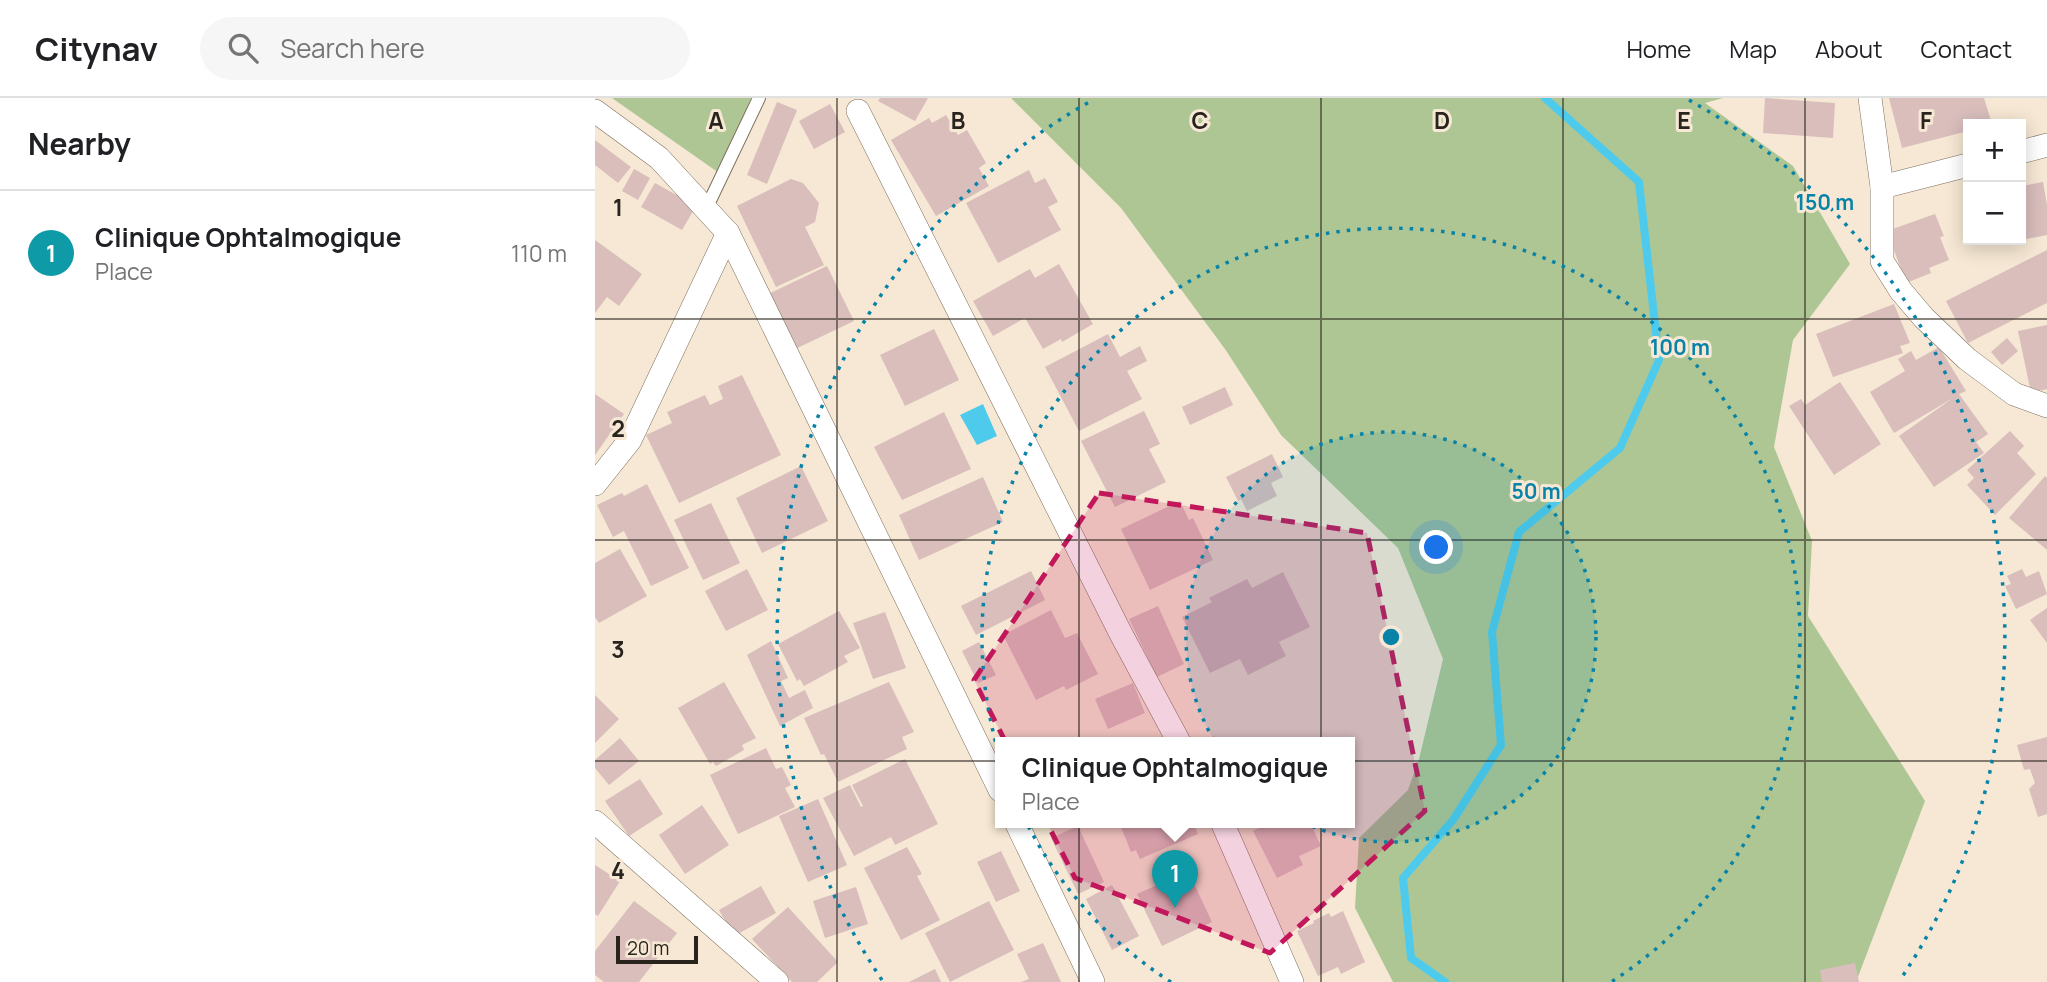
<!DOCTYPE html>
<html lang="en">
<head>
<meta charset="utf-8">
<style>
  body { margin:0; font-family:Manrope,sans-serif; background:#f6f6f6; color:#202124 }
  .controls { position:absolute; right:21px; top:21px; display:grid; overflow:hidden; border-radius:0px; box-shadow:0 4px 18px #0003 }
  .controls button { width:63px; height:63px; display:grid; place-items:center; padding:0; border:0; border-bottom:2px solid #e0e0e0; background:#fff; color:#202124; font:35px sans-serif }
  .scale { position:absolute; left:21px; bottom:18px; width:82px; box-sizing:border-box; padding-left:7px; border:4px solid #28231c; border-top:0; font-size:19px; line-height:24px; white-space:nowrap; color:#28231c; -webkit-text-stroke:5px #f6e8d4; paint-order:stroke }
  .you { position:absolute; left:842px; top:450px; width:24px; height:24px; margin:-18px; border:5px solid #fff; border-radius:50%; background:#1a73e8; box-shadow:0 0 0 10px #1a73e833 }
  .badge { display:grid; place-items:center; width:46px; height:46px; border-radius:50%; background:#0883a8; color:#fff; font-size:23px; font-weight:700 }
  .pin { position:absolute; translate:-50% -58px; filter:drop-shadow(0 2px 4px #0008) }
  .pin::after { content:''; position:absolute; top:37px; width:24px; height:21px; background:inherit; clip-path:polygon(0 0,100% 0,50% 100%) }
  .popup { position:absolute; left:400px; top:639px; width:360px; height:91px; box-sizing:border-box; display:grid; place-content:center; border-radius:0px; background:#fff; filter:drop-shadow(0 2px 5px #0005); font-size:23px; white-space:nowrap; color:#757577 }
  .popup b { font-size:26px; color:#202124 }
  .popup::after { content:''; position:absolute; left:50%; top:100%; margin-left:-14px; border:14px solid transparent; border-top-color:#fff }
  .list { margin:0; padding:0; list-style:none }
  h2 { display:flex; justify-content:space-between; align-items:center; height:91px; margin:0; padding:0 28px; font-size:30px }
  h2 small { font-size:23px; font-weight:400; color:#757577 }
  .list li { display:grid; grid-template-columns:46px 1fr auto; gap:21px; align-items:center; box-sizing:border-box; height:126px; padding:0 28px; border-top:2px solid #e0e0e0 }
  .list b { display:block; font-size:26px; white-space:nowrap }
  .list p { margin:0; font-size:23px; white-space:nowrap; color:#757577 }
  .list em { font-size:23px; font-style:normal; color:#757577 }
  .icon { flex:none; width:38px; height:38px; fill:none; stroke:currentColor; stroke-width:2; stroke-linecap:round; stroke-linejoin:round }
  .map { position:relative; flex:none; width:1452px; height:884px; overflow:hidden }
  header { display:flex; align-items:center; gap:42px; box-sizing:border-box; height:98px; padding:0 35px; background:#fff; border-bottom:2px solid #e0e0e0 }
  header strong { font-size:33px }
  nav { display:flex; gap:38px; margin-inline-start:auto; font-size:24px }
  .search { width:490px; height:63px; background:#f6f6f6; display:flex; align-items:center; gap:18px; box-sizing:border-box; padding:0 24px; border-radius:38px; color:#757577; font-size:26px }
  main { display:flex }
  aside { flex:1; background:#fff }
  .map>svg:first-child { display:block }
</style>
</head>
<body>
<header>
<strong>Citynav</strong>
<div class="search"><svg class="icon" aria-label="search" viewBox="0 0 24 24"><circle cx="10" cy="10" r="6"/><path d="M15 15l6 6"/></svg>Search here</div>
<nav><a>Home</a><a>Map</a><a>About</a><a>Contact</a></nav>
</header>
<main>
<aside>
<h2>Nearby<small></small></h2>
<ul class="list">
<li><span class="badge" style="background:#0f9aa8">1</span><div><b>Clinique Ophtalmogique</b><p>Place</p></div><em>110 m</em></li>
</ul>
</aside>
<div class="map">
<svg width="1452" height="884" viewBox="0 0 1452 884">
  <rect width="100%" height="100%" fill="#f6e8d4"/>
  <g fill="#aec694">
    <polygon points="17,0 156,0 124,75"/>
    <polygon points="416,0 1128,0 1110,5 1198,68 1255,166 1198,242 1179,349 1217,443 1213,518 1330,703 1261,884 798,884 760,810 764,740 813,692 824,661 848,561 803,450 686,337 630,251 526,110"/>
  </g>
  <polygon fill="#4ecbec" points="388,306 402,338 382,347 365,317"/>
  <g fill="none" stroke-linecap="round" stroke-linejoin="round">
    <polyline stroke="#4ecbec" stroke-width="8" points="850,884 816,860 808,780 858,722 906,647 897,534 924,434 1025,350 1064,262 1044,84 950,0"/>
  </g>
  <g fill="#d9bebc">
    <polygon points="285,0 333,0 320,23 283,3"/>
    <polygon points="1170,0 1240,5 1238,40 1168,35"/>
    <polygon points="1294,0 1389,0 1397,26 1373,26 1373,33 1307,50"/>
    <polygon points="182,4 202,12 172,86 152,77"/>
    <polygon points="235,6 250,34 219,51 204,23"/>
    <polygon points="351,17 363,37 372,32 391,65 384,70 394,88 341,118 296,42 334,20 337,25"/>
    <polygon points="0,42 36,69 23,85 0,67"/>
    <polygon points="39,71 55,80 43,102 27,93"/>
    <polygon points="434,72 440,85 450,80 463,104 453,109 466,132 403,165 371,105"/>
    <polygon points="196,81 208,85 224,105 220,124 210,129 229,167 181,189 142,108"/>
    <polygon points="1448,84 1452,107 1452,137 1426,142 1426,88"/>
    <polygon points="60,85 101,108 87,132 46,109"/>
    <polygon points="1340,116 1349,138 1345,139 1354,162 1334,170 1336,175 1311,185 1292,133"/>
    <polygon points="0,142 47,176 24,208 12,199 0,215"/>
    <polygon points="1452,152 1452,205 1373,245 1351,203"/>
    <polygon points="464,166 498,226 467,244 466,241 448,251 430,220 398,238 378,203 435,171 440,180"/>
    <polygon points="232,168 259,223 194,254 167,199"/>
    <polygon points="1299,206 1315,245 1305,248 1308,255 1238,279 1221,236"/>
    <polygon points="1452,227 1452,291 1436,295 1423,233"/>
    <polygon points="339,231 364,282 310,308 285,257"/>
    <polygon points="513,236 525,259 545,248 552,263 532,273 547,301 484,333 450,269"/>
    <polygon points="1412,240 1423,253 1407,267 1396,254"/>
    <polygon points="1344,249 1371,293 1364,296 1393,336 1381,344 1389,355 1339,389 1304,338 1358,300 1299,335 1275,294 1310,273 1303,261 1316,253 1321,262"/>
    <polygon points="147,277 186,357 84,405 51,337 77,325 72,314 110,297 115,307 128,301 123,288"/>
    <polygon points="1245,284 1286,346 1239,377 1194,308 1206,301 1210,307"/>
    <polygon points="630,289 638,307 595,327 587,309"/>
    <polygon points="0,296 29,316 0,357"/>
    <polygon points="549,313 565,346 554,351 571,384 520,409 486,343"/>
    <polygon points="349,314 376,371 307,402 279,349"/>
    <polygon points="1415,333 1429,348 1422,355 1441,376 1400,417 1372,387 1379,380 1372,372"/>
    <polygon points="677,356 688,379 676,385 682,398 652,413 646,401 643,403 631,379"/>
    <polygon points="206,368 233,423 167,455 141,400"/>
    <polygon points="1450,378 1452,380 1452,452 1414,420"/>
    <polygon points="388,379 408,424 324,462 304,417"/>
    <polygon points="52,386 94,470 56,488 29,433 18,439 2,407 27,395 29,398"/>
    <polygon points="585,403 594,422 598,420 618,462 555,492 526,431"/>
    <polygon points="116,405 145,465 108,482 79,422"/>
    <polygon points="25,451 52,498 4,525 0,519 0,465"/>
    <polygon points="152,471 173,512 131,533 110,493"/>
    <polygon points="1427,471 1431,479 1444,473 1452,496 1421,511 1410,488 1416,486 1412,478"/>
    <polygon points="436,473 450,502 381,537 366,508"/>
    <polygon points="688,474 715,529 684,544 691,558 653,577 645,561 615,575 587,519 617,504 614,500 652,481 657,490"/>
    <polygon points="563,508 589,566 562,579 534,521"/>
    <polygon points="1452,510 1452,545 1435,522"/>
    <polygon points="456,512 470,540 482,535 503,576 471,592 469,588 441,602 408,537"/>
    <polygon points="244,513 265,550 249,558 253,564 209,588 205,581 202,583 183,546"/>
    <polygon points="290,514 311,570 278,581 258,525"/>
    <polygon points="176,543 193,580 186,583 194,600 210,592 218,610 185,628 152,557"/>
    <polygon points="384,544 401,577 383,585 367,553"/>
    <polygon points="129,584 161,640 147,647 149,652 121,668 118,664 115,666 83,610"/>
    <polygon points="294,584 319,634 307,639 312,651 243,684 229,656 226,657 209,620"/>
    <polygon points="538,585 550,615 513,631 500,601"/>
    <polygon points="0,597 24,621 0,645"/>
    <polygon points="1452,639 1452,716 1443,719 1434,691 1440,685 1435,671 1429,672 1422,647"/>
    <polygon points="25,640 44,663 14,687 0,670 0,662"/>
    <polygon points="171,650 181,671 187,669 196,687 190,690 200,709 143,736 115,677"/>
    <polygon points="310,661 343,726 300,747 296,739 259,758 228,700 255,687 266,709 268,708 257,687"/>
    <polygon points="45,681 68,716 34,738 10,703"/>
    <polygon points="223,701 252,767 213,784 184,718"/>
    <polygon points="107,707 134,747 90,776 64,737"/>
    <polygon points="524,724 598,724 603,736 545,761 541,752 536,754"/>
    <polygon points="677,724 715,724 726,748 704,758 708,767 682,780 658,733"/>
    <polygon points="483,728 509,784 483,796 456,740"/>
    <polygon points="312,749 327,776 322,778 345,822 306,842 269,770"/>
    <polygon points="406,753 425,793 401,804 382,764"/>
    <polygon points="0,767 25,783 3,818 0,816"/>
    <polygon points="593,773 617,824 567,848 542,796"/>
    <polygon points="517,787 544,838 517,852 491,801"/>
    <polygon points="166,788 181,815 139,838 124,812"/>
    <polygon points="261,789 273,826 230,840 218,803"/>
    <polygon points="39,803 82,835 44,884 9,884 0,877 0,853"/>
    <polygon points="394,803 419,852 355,884 330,835"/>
    <polygon points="193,809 243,864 222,884 197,884 157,841"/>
    <polygon points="748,813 770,864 746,876 743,869 723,878 702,833 719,825 718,823 734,815 736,819"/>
    <polygon points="448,845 466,884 426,884 434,881 422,856"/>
    <polygon points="1260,865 1264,884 1227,884 1225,872"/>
    <polygon points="340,871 346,884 314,884"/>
  </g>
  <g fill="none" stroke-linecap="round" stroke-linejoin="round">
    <defs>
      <polyline id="service" points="111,111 164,0"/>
      <g id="minor">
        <polyline points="1275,0 1287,89 1287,163 1306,193 1329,220 1372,261 1419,296 1452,308"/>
        <polyline points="0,13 64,60 133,135 405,692"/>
        <polyline points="263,13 526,536 584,644"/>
        <polyline points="1426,54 1452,47"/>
        <polyline points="1287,89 1373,67"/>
        <polyline points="0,386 35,342 133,135"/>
        <polyline points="0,724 182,884"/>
        <polyline points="421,724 498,884"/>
        <polyline points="627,724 697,884"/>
      </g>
    </defs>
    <use href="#service" stroke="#7c705e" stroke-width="14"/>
    <use href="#minor" stroke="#7c705e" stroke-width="24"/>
    <use href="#service" stroke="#fff" stroke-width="12"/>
    <use href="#minor" stroke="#fff" stroke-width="23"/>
  </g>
  <path fill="#c2185b" fill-opacity="0.2" stroke="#c2185b" stroke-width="5" stroke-dasharray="14 9" stroke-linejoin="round" d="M504,395L772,435L830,713L675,855L480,780L379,582Z"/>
  <path fill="none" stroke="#28231c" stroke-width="2" stroke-opacity="0.55" d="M242,0V884M484,0V884M726,0V884M968,0V884M1210,0V884M0,221H1452M0,442H1452M0,663H1452"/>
  <circle cx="796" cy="539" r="205" fill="#0883a8" fill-opacity=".12"/>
  <g fill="none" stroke="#0883a8" stroke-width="3.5" stroke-dasharray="3.5 7">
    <circle cx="796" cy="539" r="205"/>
    <path d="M576 884A409 409 0 1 1 1016 884"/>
    <path d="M287 882A614 614 0 0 1 498 2M1094 2A614 614 0 0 1 1305 882"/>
  </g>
  <g font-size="23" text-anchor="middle" font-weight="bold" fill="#28231c" stroke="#f6e8d4" stroke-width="6" stroke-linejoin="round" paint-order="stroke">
    <text x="121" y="31">A</text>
    <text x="363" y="31">B</text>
    <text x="605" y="31">C</text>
    <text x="847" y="31">D</text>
    <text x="1089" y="31">E</text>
    <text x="1331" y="31">F</text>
    <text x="23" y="118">1</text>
    <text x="23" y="339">2</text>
    <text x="23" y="560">3</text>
    <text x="23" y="781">4</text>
  </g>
  <circle cx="796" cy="539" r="10" fill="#0883a8" stroke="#f6e8d4" stroke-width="3.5"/>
  <g font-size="21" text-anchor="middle" font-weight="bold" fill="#0883a8" stroke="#f6e8d4" stroke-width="6" stroke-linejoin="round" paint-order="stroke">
    <text x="1230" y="112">150 m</text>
    <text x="1085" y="257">100 m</text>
    <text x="941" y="401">50 m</text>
  </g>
</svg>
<div class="controls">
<button>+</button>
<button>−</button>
</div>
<div class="scale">20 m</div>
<div class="you"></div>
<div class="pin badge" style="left:580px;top:810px;background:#0f9aa8">1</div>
<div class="popup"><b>Clinique Ophtalmogique</b>Place</div>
</div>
</main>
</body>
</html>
